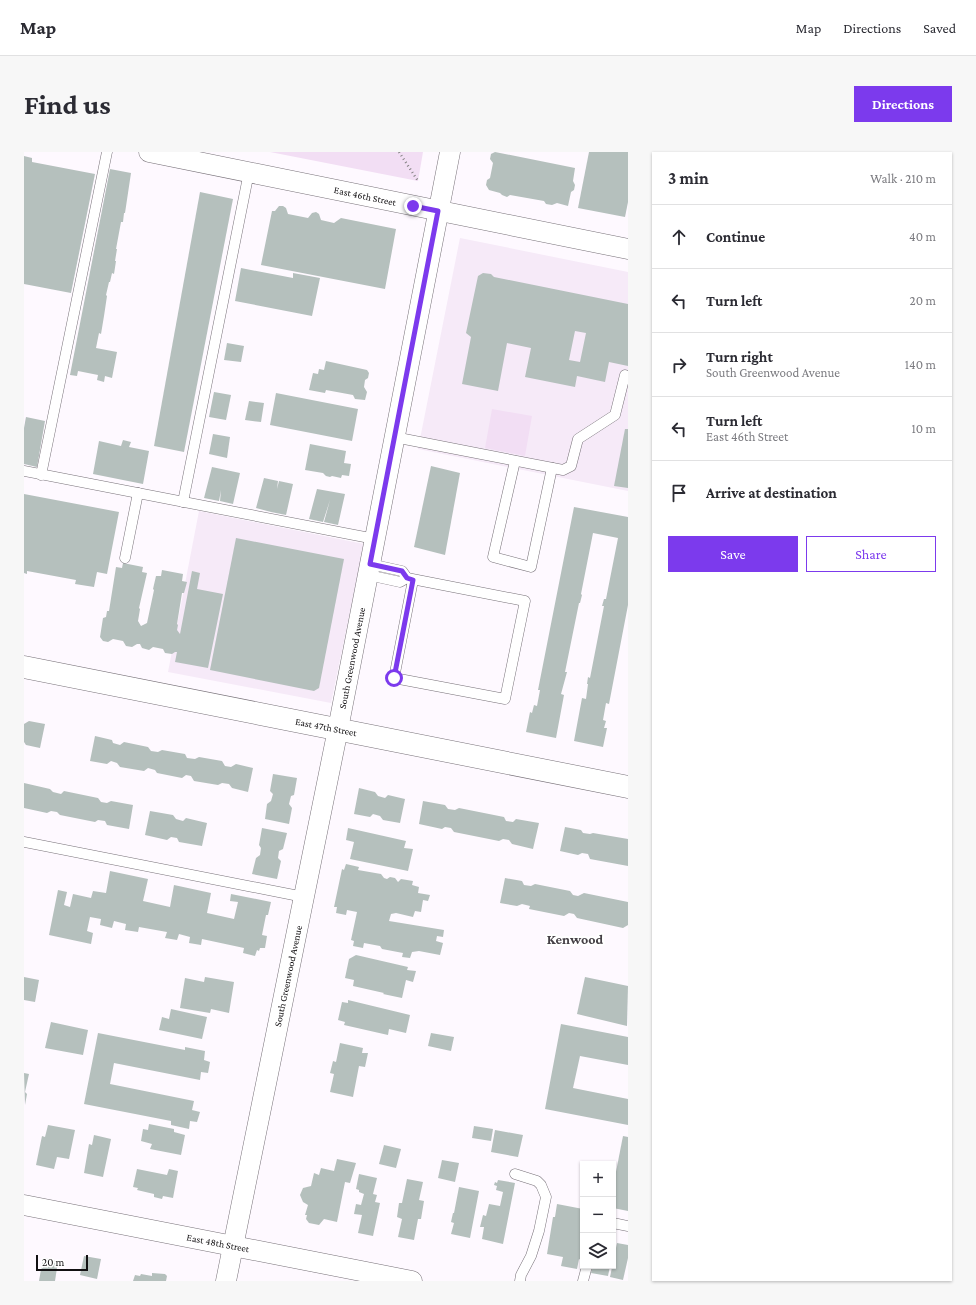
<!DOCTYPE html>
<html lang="en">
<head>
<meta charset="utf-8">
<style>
  body { margin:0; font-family:"Crimson Pro",serif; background:#f7f7f7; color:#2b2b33 }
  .controls { position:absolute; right:12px; bottom:12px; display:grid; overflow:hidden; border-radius:0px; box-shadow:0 1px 3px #0004 }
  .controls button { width:36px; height:36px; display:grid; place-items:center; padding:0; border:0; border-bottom:1px solid #e1e1e2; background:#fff; color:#2b2b33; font:20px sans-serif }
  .scale { position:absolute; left:12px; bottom:10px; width:52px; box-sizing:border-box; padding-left:4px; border:2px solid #121012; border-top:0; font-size:11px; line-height:14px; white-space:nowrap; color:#121012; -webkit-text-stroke:3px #fff; paint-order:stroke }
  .stop { position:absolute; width:12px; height:12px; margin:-9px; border:3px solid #7c3aed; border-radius:50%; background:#fff }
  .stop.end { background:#7c3aed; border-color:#fff; box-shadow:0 1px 4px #0008 }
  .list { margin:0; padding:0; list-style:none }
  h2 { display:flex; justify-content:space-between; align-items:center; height:52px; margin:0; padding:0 16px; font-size:17px }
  h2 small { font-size:13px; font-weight:400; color:#7c7c81 }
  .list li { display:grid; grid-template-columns:26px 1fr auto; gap:12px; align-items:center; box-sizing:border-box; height:64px; padding:0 16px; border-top:1px solid #e1e1e2 }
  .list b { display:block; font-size:15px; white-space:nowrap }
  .list p { margin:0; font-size:13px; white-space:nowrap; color:#7c7c81 }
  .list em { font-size:13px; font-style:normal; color:#7c7c81 }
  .actions { display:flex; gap:8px; padding:12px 16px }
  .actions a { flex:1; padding:9px 0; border:1px solid #7c3aed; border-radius:0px; text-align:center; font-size:14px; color:#7c3aed }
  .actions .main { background:#7c3aed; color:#fff }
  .icon { flex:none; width:22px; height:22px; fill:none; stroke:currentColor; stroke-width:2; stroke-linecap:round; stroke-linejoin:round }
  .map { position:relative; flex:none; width:604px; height:1129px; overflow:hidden; border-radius:0px }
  header { display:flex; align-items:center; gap:24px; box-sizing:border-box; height:56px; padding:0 20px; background:#fff; border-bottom:1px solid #e1e1e2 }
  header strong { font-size:19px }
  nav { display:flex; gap:22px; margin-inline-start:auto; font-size:14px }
  .intro { display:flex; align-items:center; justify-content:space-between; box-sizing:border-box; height:96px; padding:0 24px }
  h1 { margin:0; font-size:28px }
  .button { padding:10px 18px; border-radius:0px; background:#7c3aed; color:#fff; font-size:14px; font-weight:700 }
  main { display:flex; gap:24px; padding:0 24px }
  aside { flex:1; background:#fff; border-radius:0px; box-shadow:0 1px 3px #0004 }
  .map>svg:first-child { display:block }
</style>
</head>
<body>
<header>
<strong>Map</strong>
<nav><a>Map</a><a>Directions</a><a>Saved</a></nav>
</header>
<div class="intro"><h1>Find us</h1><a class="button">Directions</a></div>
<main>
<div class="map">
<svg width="604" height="1129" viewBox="0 0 604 1129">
  <rect width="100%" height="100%" fill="#fef9ff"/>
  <g fill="#f6eaf8">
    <polygon points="436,86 604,120 604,339 394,297"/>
    <polygon points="175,359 340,392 307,551 144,520"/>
  </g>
  <g fill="#f2def4">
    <polygon points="246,0 399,0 394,29"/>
    <polygon points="468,257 508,264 501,304 461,296"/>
  </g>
  <g fill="#b5c0bd" fill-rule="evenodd">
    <polygon points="471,0 551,16 549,29 551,33 550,38 547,40 544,54 533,51 528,53 522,52 520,49 486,43 483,45 478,43 476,41 465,38 462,33 463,28 466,26 469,11 466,7 467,2"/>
    <polygon points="565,0 604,0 604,50 601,65 554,56"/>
    <polygon points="0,4 8,6 8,10 71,22 47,141 0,132"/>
    <polygon points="86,17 107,21 101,61 100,61 99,70 97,70 92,97 93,97 91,109 92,109 90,122 88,121 86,130 85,130 82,143 83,144 80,164 77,182 75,181 72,196 93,200 88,226 81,224 80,230 73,228 74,223 54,219 53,224 46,223"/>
    <polygon points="176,40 209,47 160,300 130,294"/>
    <polygon points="255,54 259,54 262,56 264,62 284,66 288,61 292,60 295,62 297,68 310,71 317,66 372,77 361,137 237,113 248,59 251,59"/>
    <polygon points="217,116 269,126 269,121 296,126 288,164 211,149"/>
    <path d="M459,121L467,122L470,125L604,152V214L585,210L581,230L553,224L551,235L501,225L507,196L483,191L474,239L438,232L447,185L442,181L454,124ZM551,179L562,181L556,210L545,208Z"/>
    <polygon points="203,191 220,194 217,210 200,208"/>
    <polygon points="302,209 343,218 345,221 344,226 341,228 340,235 343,240 341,248 331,247 329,243 302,238 301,241 285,238 289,221 294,222 295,217 300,218"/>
    <polygon points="190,240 207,243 202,268 185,265"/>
    <polygon points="252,241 334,257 328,289 246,273"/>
    <polygon points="225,249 240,251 237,270 221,268"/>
    <polygon points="2,265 21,269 13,315 0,312 0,276"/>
    <polygon points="601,277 604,277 604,336 590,334"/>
    <polygon points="189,282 206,285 203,306 185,302"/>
    <polygon points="99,288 107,290 105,295 125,299 119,332 69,322 75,289 97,294"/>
    <polygon points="286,292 322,299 320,311 327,312 325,324 318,323 317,326 308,324 306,325 302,324 299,321 281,318"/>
    <polygon points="407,314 436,321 421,403 390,395"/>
    <polygon points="188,315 216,321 209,352 196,349 197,338 195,349 180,346"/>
    <polygon points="240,326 254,329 253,337 255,329 269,332 262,363 247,360 251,347 247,360 232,356"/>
    <polygon points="293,337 321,342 314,373 300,370 306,348 299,370 285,367"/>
    <polygon points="0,342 95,360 83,422 73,420 70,435 51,432 52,428 3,419 3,422 0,421"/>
    <polygon points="550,355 604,365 604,453 585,552 582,551 579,568 582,569 580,576 583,576 579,595 550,589 558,546 562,547 564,532 563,532 564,525 566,526 580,454 578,454 580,447 582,447 594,386 569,381 557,442 558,443 556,451 555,451 541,520 543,520 537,542 540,543 532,586 502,580 506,560 508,561 510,553 513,554 516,538 514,538"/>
    <polygon points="212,386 320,407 295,536 290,539 186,518"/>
    <polygon points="99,411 119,415 118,420 123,421 115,456 116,457 114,469 117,474 123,471 130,438 129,437 132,424 137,424 138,418 159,422 158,429 163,430 160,441 158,441 153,472 154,473 153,478 156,482 168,419 176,421 173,437 199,442 184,516 151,510 153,500 151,500 148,502 141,501 139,497 129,495 125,498 118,496 116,492 113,492 108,495 102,494 99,489 89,487 84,490 79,489 76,485 79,466 82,465 83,459 85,459 92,415 98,416"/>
    <polygon points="5,569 21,572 16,596 2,593 0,590 0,572"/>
    <polygon points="71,584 88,588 89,591 96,593 100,590 124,595 127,599 134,600 138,598 161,602 163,606 171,607 175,605 198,609 201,614 207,615 212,612 229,616 224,640 208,636 205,632 198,631 194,633 170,629 167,624 162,623 158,626 133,621 131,618 124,616 120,619 96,615 93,611 87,609 83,612 66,609"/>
    <polygon points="249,622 273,626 270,643 267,644 265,652 268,656 265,672 241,667 243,652 247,649 249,642 246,639"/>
    <polygon points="0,631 26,637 29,640 37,642 40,639 74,646 77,650 83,651 87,649 109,653 105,677 83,673 81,669 74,668 71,670 36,663 33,660 27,659 23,661 0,656"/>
    <polygon points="335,636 351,640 354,644 361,646 364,643 381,647 376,671 359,668 356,664 349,662 346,665 330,662"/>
    <polygon points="399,649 421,653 424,657 431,658 435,656 480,665 482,669 489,670 492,667 515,671 509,697 488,692 485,688 479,687 475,689 430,680 427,676 421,675 418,677 395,672"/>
    <polygon points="126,659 149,663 152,667 159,669 162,666 183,671 178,694 155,690 153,686 147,685 143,688 121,683"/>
    <polygon points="541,675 557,678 559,681 566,682 569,681 604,687 604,714 566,707 564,702 558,701 554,703 536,699"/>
    <polygon points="238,676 263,681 259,697 255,699 254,706 257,709 253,727 228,722 232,706 236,703 237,696 235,693"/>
    <polygon points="324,676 382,689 380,696 389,697 384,719 326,707 330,690 322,688"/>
    <polygon points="322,712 335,715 334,718 357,722 360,726 363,727 366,725 371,726 374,730 377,727 389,729 388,733 395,735 394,741 406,743 404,749 399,748 397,760 391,759 389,765 372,761 367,762 365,769 420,778 419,785 413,784 412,789 419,791 416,803 395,799 388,800 386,806 378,805 379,801 358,797 356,794 340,791 339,796 329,794 330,789 327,788 333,760 323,758 322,763 312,761 313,755 310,755 318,717 320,718"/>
    <polygon points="86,719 124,727 119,749 146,755 150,733 187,741 183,761 210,767 214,750 206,749 207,742 247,750 244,763 242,763 238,783 243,784 241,796 236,796 235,799 233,798 231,804 219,801 220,796 178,787 177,793 165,791 166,785 155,782 153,788 141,786 143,780 115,775 114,780 101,778 102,772 90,769 88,776 76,773 77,767 66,765 63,779 69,781 67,792 25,783 34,738 43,740 40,753 46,755 49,742 67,746 69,739 82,741"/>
    <polygon points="481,726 498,729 500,733 507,734 511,732 546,739 549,743 554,744 560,741 604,750 604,773 599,776 553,766 550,762 545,761 540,764 505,757 506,754 498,752 493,754 476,751"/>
    <polygon points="332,803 384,815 383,818 392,819 389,830 382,828 378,846 359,842 360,841 329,834 330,828 321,826 325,807"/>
    <polygon points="0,825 15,828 11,850 0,848"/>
    <polygon points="181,825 210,830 205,861 187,857 186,861 156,856 161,826 180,830"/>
    <polygon points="561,825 604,834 603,874 553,862"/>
    <polygon points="324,848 386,863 382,881 365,877 364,883 320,873 321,870 314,868 318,850 324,851"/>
    <polygon points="147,857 183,865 178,887 135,878 138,865 145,867"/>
    <polygon points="27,870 64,878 59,903 21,896"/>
    <polygon points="537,872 604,885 604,913 556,904 549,936 604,947 604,973 521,957"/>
    <polygon points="74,881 161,898 161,895 181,899 180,908 186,910 184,921 177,920 176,928 90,911 86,932 170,949 168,958 176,960 173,970 166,969 165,977 147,973 147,969 60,952"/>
    <polygon points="407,881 430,885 427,899 404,894"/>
    <polygon points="316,891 339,896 338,901 344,901 341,915 335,914 329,945 306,940 310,922 306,921 309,909 312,910"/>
    <polygon points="0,921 5,922 1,940 3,942 1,953"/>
    <polygon points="125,972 150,977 150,980 161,983 157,1003 126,997 128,992 117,989 119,977 124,978"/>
    <polygon points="24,973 51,978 45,1007 33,1005 30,1017 12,1013 18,984 21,985"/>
    <polygon points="450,974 469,977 467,989 448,986"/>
    <polygon points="471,978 499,983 494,1005 467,1000"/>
    <polygon points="70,983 87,987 79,1025 60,1021 65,992 68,993"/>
    <polygon points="599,984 604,985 604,1059 589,1056 589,1035"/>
    <polygon points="360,993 377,997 372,1016 355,1012"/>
    <polygon points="313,1007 332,1011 326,1031 321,1030 313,1070 300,1067 295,1073 285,1071 282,1067 283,1063 281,1063 284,1053 279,1050 276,1043 279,1036 287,1034 290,1021 295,1023 297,1016 310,1019"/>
    <polygon points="418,1008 435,1011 431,1030 414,1026"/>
    <polygon points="113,1017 143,1023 145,1017 154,1019 149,1046 139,1044 138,1047 130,1045 130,1042 113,1038 114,1036 109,1035"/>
    <polygon points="335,1022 353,1026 349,1042 353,1043 351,1050 356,1051 349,1084 334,1081 338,1063 330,1062 332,1052 337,1053 340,1042 335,1040 335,1038 332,1037"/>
    <polygon points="383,1027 399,1030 395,1048 400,1049 397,1067 394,1067 390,1088 374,1085 378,1067 373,1065 375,1051 378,1051"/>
    <polygon points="474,1028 491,1031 479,1092 458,1087 460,1075 456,1075 459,1063 462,1064 465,1052 476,1054 479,1040 472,1038 473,1034 470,1033 471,1030 473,1031"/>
    <polygon points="435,1035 455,1039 446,1086 427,1082 430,1071 427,1070 429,1061 430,1061"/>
    <polygon points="533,1052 559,1057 559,1087 557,1086 556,1094 559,1094 559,1099 557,1108 555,1107 553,1117 537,1114 539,1105 523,1102 529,1065 531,1065"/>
    <polygon points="593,1091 604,1093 604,1106 599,1128 586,1125"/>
    <polygon points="60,1104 77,1107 73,1127 56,1123"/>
    <polygon points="19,1106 34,1109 31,1129 15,1129"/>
    <polygon points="569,1114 586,1114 584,1124 567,1121"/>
    <polygon points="128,1121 141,1122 143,1124 142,1129 109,1129 111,1123 116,1124 117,1122 128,1124"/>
  </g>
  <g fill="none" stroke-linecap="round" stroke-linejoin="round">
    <defs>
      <g id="lane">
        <polyline points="370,285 539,318 547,314 554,287 591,263 601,223"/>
        <polyline points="491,309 469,405 507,415 528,316"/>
        <polyline points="0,319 351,387"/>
        <polyline points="17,323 83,0"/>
        <polyline points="159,350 225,20"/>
        <polyline points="101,406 114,341"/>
        <polyline points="346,412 378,419 383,426"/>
        <polyline points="344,423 376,430 383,426 501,449 481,547 370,526 389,428"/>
        <polyline points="0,690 280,745"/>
        <polyline points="491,1022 513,1029 517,1033 522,1045 515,1079 507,1104 497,1123 496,1129"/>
        <polyline points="589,1071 604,1074"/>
        <polyline points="559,1129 563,1114"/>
      </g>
      <g id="street">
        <polyline points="125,0 604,97"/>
        <polyline points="0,1053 388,1129"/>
        <polyline points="202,1129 314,577 426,0"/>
      </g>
      <polyline id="secondary" points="0,515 604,635"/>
    </defs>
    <use href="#lane" stroke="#777178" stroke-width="11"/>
    <use href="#street" stroke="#777178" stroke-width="21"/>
    <use href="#secondary" stroke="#777178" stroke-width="23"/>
    <polyline stroke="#838083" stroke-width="2.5" stroke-dasharray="1 3" stroke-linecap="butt" points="375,0 394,29"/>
    <use href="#lane" stroke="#fff" stroke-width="10"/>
    <use href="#street" stroke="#fff" stroke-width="20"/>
    <use href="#secondary" stroke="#fff" stroke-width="22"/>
  </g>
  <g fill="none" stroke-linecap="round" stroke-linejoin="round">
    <polyline stroke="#7c3aed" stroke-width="5" points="370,526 389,428 383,426 378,419 346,412 414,59 389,54"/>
  </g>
  <g text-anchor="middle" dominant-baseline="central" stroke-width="4" stroke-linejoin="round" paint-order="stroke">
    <g font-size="10" fill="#121012" stroke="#fff">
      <text transform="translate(341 44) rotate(12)">East 46th Street</text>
      <text transform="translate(328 506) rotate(-79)">South Greenwood Avenue</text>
      <text transform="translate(302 575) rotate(11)">East 47th Street</text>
      <text transform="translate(264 824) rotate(-78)">South Greenwood Avenue</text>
      <text transform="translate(194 1091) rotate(11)">East 48th Street</text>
    </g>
    <g font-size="14" font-weight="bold" fill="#454046" stroke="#fff">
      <text x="551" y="787">Kenwood</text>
    </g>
  </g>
</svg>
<div class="controls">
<button>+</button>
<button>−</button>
<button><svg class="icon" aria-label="layers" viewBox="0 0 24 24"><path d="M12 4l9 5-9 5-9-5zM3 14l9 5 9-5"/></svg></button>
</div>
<div class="scale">20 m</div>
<div class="stop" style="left:370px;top:526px"></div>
<div class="stop end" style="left:389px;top:54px"></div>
</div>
<aside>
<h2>3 min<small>Walk · 210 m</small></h2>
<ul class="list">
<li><svg class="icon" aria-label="ahead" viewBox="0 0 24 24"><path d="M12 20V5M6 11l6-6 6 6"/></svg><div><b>Continue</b></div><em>40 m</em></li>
<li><svg class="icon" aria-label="left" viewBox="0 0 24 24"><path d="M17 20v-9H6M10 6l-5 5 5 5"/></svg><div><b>Turn left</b></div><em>20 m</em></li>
<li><svg class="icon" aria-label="right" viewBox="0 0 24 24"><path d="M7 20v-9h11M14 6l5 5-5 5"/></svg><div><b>Turn right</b><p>South Greenwood Avenue</p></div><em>140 m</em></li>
<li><svg class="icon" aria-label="left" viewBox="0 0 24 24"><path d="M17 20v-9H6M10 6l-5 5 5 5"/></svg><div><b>Turn left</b><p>East 46th Street</p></div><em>10 m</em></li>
<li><svg class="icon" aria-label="arrive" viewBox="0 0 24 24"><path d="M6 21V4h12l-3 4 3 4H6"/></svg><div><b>Arrive at destination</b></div></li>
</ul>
<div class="actions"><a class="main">Save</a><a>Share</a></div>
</aside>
</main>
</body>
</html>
